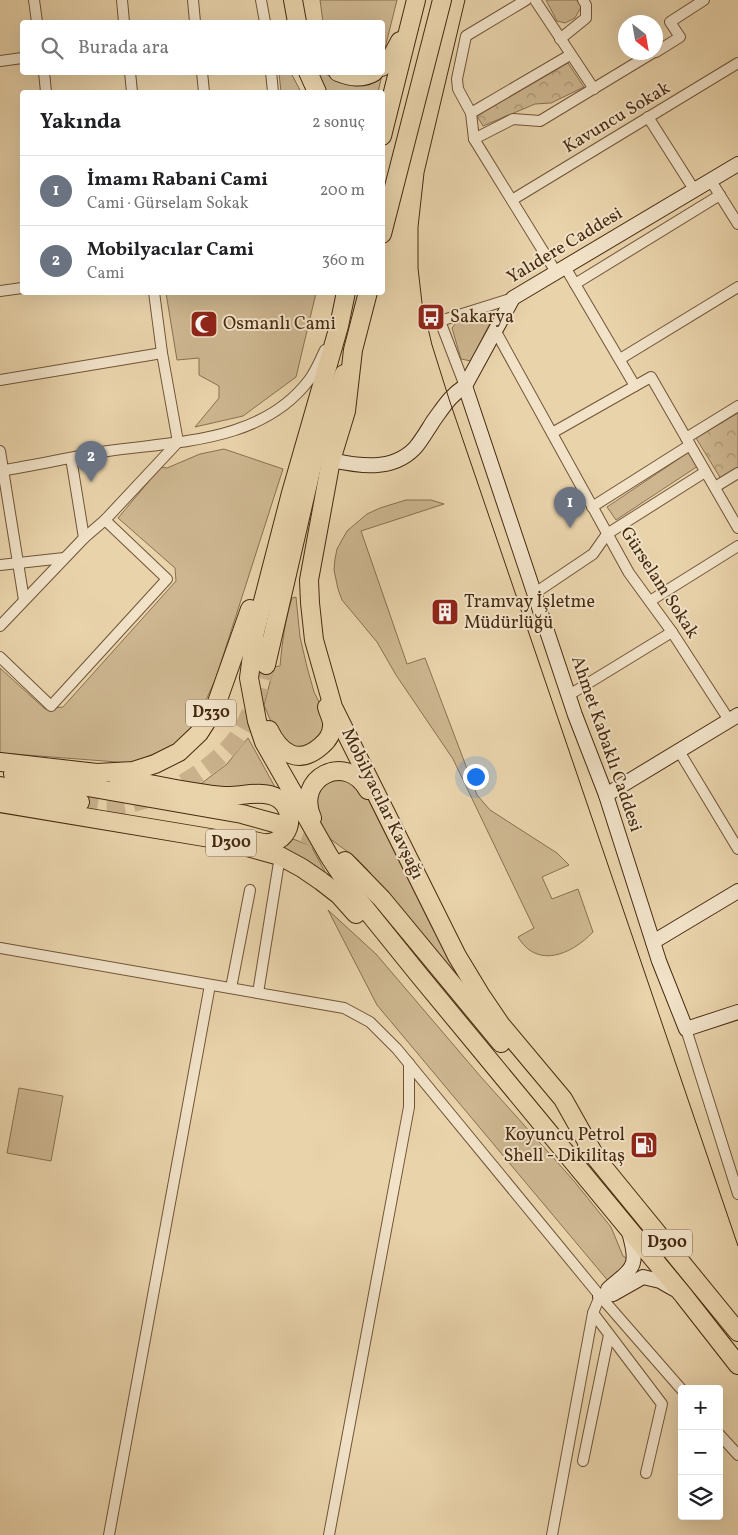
<!DOCTYPE html>
<html lang="tr">
<head>
<meta charset="utf-8">
<style>
  body { margin:0; font-family:Vollkorn,serif; background:#f2f2f2; color:#202124 }
  .controls { position:absolute; right:15px; bottom:15px; display:grid; overflow:hidden; border-radius:5px; box-shadow:0 5px 20px #0002 }
  .controls button { width:45px; height:45px; display:grid; place-items:center; padding:0; border:0; border-bottom:1px solid #e0e0e0; background:#fff; color:#202124; font:25px sans-serif }
  .compass { position:absolute; left:618px; top:15px; width:45px; height:45px; border-radius:50%; background:#fff; box-shadow:0 5px 20px #0002; rotate:149deg }
  .you { position:absolute; left:475px; top:776px; width:18px; height:18px; margin:-12px; border:4px solid #fff; border-radius:50%; background:#1a73e8; box-shadow:0 0 0 8px #1a73e833 }
  .badge { display:grid; place-items:center; width:32px; height:32px; border-radius:50%; background:#7c3aed; color:#fff; font-size:16px; font-weight:700 }
  .pin { position:absolute; translate:-50% -41px; filter:drop-shadow(0 1px 2px #0008) }
  .pin::after { content:''; position:absolute; top:26px; width:18px; height:15px; background:inherit; clip-path:polygon(0 0,100% 0,50% 100%) }
  .list { margin:0; padding:0; list-style:none }
  h2 { display:flex; justify-content:space-between; align-items:center; height:65px; margin:0; padding:0 20px; font-size:21px }
  h2 small { font-size:16px; font-weight:400; color:#757577 }
  .list li { display:grid; grid-template-columns:32px 1fr auto; gap:15px; align-items:center; box-sizing:border-box; height:70px; padding:0 20px; border-top:1px solid #e0e0e0 }
  .list b { display:block; font-size:19px; white-space:nowrap }
  .list p { margin:0; font-size:16px; white-space:nowrap; color:#757577 }
  .list em { font-size:16px; font-style:normal; color:#757577 }
  .icon { flex:none; width:28px; height:28px; fill:none; stroke:currentColor; stroke-width:2; stroke-linecap:round; stroke-linejoin:round }
  .map { position:relative; flex:none; width:738px; height:1535px; overflow:hidden }
  .search { position:absolute; background:#fff; box-shadow:0 5px 20px #0002; left:20px; top:20px; width:365px; height:55px; display:flex; align-items:center; gap:12px; box-sizing:border-box; padding:0 18px; border-radius:5px; color:#757577; font-size:19px }
  .panel { position:absolute; background:#fff; box-shadow:0 5px 20px #0002; left:20px; top:90px; width:365px; height:205px; border-radius:5px }
  .map>svg:first-child { display:block }
</style>
</head>
<body>
<div class="map">
<svg width="738" height="1535" viewBox="0 0 738 1535">
  <defs>
    <pattern id="park-crowns" width="20" height="18" patternUnits="userSpaceOnUse" patternTransform="scale(1.25)"><rect width="20" height="18" fill="#cdb690"/><path d="M2 6a3 3 0 1 1 6 0M12 15a3 3 0 1 1 6 0" fill="none" stroke="#a89474"/></pattern>
  </defs>
  <rect width="100%" height="100%" fill="#e9d3ab"/>
  <filter id="stains"><feTurbulence type="fractalNoise" baseFrequency=".004" numOctaves="4"/><feColorMatrix values="0 0 0 0 .2 0 0 0 0 .09 0 0 0 0 .02 0 0 0 .5 -.17"/></filter>
  <radialGradient id="worn" r=".72"><stop offset=".6" stop-color="#630" stop-opacity="0"/><stop offset="1" stop-color="#630" stop-opacity=".3"/></radialGradient>
  <g fill="#cdb690" stroke="#8a7050">
    <polygon points="320,0 397,0 383,56 382,22 323,22"/>
    <polygon points="546,0 577,0 581,7 575,18 565,23 557,21"/>
    <polygon points="279,73 291,73 301,92 281,92"/>
    <polygon points="313,73 323,73 340,81 382,75 378,92 323,92"/>
    <polygon points="166,293 316,293 296,377 243,416 195,427 219,398 219,386 199,375 199,358 177,360"/>
    <polygon points="490,311 493,311 495,313 471,361 461,359 452,328 456,323"/>
    <polygon points="224,449 283,469 216,678 196,722 175,746 130,763 0,753 0,668 45,709 63,707 176,581 175,568 118,518 161,467 167,468 200,454"/>
    <polygon points="689,452 698,466 616,520 607,507"/>
    <path d="M406,500H431L444,504L361,531L407,664L425,658L477,795L490,810L557,853L569,865L542,877L552,899L578,889L593,932C571,955 537,969 518,937L534,928L453,759L396,675L377,642L342,600L338,589L334,570L335,559L337,549L347,531L367,514L380,508Z"/>
    <path d="M296,597L300,637L307,667L314,692L325,714L324,736L297,750L275,731L264,705L274,667L280,666C282,643 285,621 292,598Z"/>
    <polygon points="248,738 275,787 231,791 198,786 227,764"/>
    <polygon points="339,777 362,787 434,931 477,1006 367,869 356,858 325,835 317,816 315,806 318,788"/>
    <polygon points="293,839 311,846 329,879 280,849"/>
    <polygon points="328,910 376,954 481,1077 574,1181 611,1227 623,1256 633,1262 609,1282 377,1005"/>
    <polygon points="19,1088 63,1096 51,1161 7,1153"/>
  </g>
  <g fill="url(#park-crowns)" stroke="#8a7050">
    <polygon points="568,63 584,87 551,103 535,104 483,126 477,116"/>
    <polygon points="738,413 738,469 721,479 696,438"/>
  </g>
  <g fill="none" stroke-linecap="round" stroke-linejoin="round">
    <g stroke="#c9b18c" stroke-width="18" stroke-dasharray="18 9" stroke-linecap="butt">
      <path d="M80,802C90,804 101,807 111,806C153,805 210,773 236,739C251,718 259,690 266,665"/>
      <polyline points="278,824 308,835 327,847"/>
    </g>
    <defs>
      <g id="street">
        <polyline points="34,0 37,22"/>
        <polyline points="122,0 124,22"/>
        <polyline points="193,0 195,22"/>
        <polyline points="261,0 265,22"/>
        <polyline points="535,0 594,89"/>
        <polyline points="560,39 586,18 586,5 583,0"/>
        <polyline points="656,52 680,37 670,22 704,0"/>
        <polyline points="0,61 22,58"/>
        <polyline points="44,72 46,92"/>
        <polyline points="130,72 132,92"/>
        <polyline points="202,72 204,92"/>
        <polyline points="271,72 273,92"/>
        <polyline points="471,113 458,89 457,79 466,36 526,0"/>
        <polyline points="648,117 695,191"/>
        <polyline points="474,139 513,119 540,121 654,52"/>
        <polyline points="711,181 738,224"/>
        <polyline points="512,200 738,63"/>
        <polyline points="565,267 635,386 651,377 738,528"/>
        <polyline points="556,272 474,139 471,113 570,55"/>
        <polyline points="575,284 720,195"/>
        <polyline points="0,291 22,288"/>
        <polyline points="154,292 162,353 178,442"/>
        <polyline points="495,330 629,573 672,632 729,720"/>
        <polyline points="620,359 738,287"/>
        <polyline points="0,380 162,353"/>
        <polyline points="465,386 440,321 513,298"/>
        <polyline points="552,433 635,386"/>
        <polyline points="686,438 738,406"/>
        <polyline points="0,451 24,600"/>
        <polyline points="71,458 84,538"/>
        <path d="M0,471C36,465 72,457 108,451C179,441 262,442 309,380C316,371 320,360 325,350"/>
        <polyline points="715,487 738,473"/>
        <polyline points="592,507 690,445"/>
        <polyline points="0,565 64,558"/>
        <polyline points="535,593 593,554 607,534 705,472"/>
        <polyline points="650,601 738,546"/>
        <polyline points="0,626 84,538 105,520 178,442"/>
        <polyline points="0,657 51,706 167,579 105,520"/>
        <polyline points="569,695 672,632"/>
        <polyline points="679,751 738,849"/>
        <polyline points="0,948 344,1008 370,1022 397,1049 600,1296 682,1390"/>
        <polyline points="231,988 250,890"/>
        <polyline points="258,993 280,856"/>
        <polyline points="686,1029 738,1194"/>
        <polyline points="593,1313 662,1404 646,1473"/>
        <polyline points="719,1434 738,1455"/>
        <polyline points="583,1461 609,1335"/>
        <polyline points="109,1535 210,985"/>
        <polyline points="329,1535 409,1107 409,1063"/>
        <polyline points="552,1535 593,1313 600,1296"/>
      </g>
      <g id="secondary">
        <polyline points="465,386 575,715 606,795 659,961 686,1029 738,1012"/>
        <path d="M331,460C359,466 392,472 415,448C422,440 428,429 434,420C445,405 450,396 465,386L513,298L738,164"/>
        <polyline points="606,795 738,715"/>
        <polyline points="653,942 738,891"/>
        <path d="M608,1289C634,1267 639,1267 629,1232"/>
        <polyline points="600,1296 613,1294 643,1277 660,1281 674,1289"/>
      </g>
      <g id="highway">
        <polyline points="293,0 297,22"/>
        <polyline points="382,67 391,58 400,41"/>
        <polyline points="308,72 317,92"/>
        <path d="M338,72C351,77 362,79 374,72"/>
        <polyline points="382,136 416,0"/>
        <polyline points="382,234 442,0"/>
        <polyline points="346,292 339,326 291,493 255,632 249,678 257,721 264,742 329,856 356,897 419,975 684,1296 738,1365"/>
        <polyline points="368,292 353,350 346,411 331,460 309,580 310,603 314,640 333,707 457,956 480,994 501,1025 563,1099 595,1156"/>
        <polyline points="266,665 315,453 344,374"/>
        <path d="M269,730C280,753 298,766 321,746C327,741 332,734 332,726C333,720 328,712 327,707"/>
        <polyline points="0,762 97,773 133,771 155,764 179,752 199,733 215,708 250,609"/>
        <polyline points="13,774 242,814 278,824"/>
        <path d="M118,778C153,784 189,793 224,796C239,797 255,791 270,795C296,801 296,839 269,843C263,844 255,841 250,840"/>
        <polyline points="0,786 80,802"/>
        <polyline points="0,803 222,840 280,856 302,868 321,881 339,895 356,914"/>
        <path d="M312,818C294,778 346,751 368,790"/>
        <polyline points="345,861 382,899 501,1043"/>
        <polyline points="587,1147 738,1332"/>
      </g>
    </defs>
    <use href="#street" stroke="#705436" stroke-width="12"/>
    <use href="#secondary" stroke="#472a0f" stroke-width="16"/>
    <use href="#highway" stroke="#472a0f" stroke-width="20"/>
    <use href="#street" stroke="#f1e2c8" stroke-width="10"/>
    <use href="#secondary" stroke="#f1e2c8" stroke-width="14"/>
    <use href="#highway" stroke="#e9d3ab" stroke-width="18"/>
    <polyline stroke="#472a0f" stroke-width="1" points="465,0 424,173 418,227 418,268 422,303 432,345 449,399 738,1246"/>
  </g>
  <defs>
    <symbol id="bus-square" viewBox="-11 -11 22 22"><rect x="-9" y="-9" width="18" height="18" rx="4" fill="#8f2418" stroke="#f1e2c8"/><path d="M-5-6H5V4H4V6H2V4H-2V6H-4V4H-5ZM-3.5-4V0h7V-4ZM-3.5 1.2v1.5H-2V1.2ZM2 1.2v1.5H3.5V1.2Z" fill="#fff"/></symbol>
    <symbol id="mosque-square" viewBox="-11 -11 22 22"><rect x="-9" y="-9" width="18" height="18" rx="4" fill="#8f2418" stroke="#f1e2c8"/><path d="M3.5-4.9A6 6 0 1 0 3.5 4.9A5 5 0 1 1 3.5-4.9Z" fill="#fff"/></symbol>
    <symbol id="building-square" viewBox="-11 -11 22 22"><rect x="-9" y="-9" width="18" height="18" rx="4" fill="#8f2418" stroke="#f1e2c8"/><path d="M-4-6H4V6H1V3H-1V6H-4ZM-2.5-4.3h1.7v1.8h-1.7ZM.8-4.3h1.7v1.8H.8ZM-2.5-1h1.7V.8h-1.7ZM.8-1h1.7V.8H.8Z" fill="#fff"/></symbol>
    <symbol id="fuel-square" viewBox="-11 -11 22 22"><rect x="-9" y="-9" width="18" height="18" rx="4" fill="#8f2418" stroke="#f1e2c8"/><path d="M-5.5-6h7V0h2V4h1.3V-2.5L3-4.5l.8-.8L6-3V5H2.5V1h-1V6h-7ZM-4.2-4.7v3.2H.2V-4.7Z" fill="#fff"/></symbol>
  </defs>
  <g fill-rule="evenodd">
    <use href="#bus-square" x="415" y="301" width="32" height="32"/>
    <use href="#mosque-square" x="188" y="308" width="32" height="32"/>
    <use href="#building-square" x="429" y="596" width="32" height="32"/>
    <use href="#fuel-square" x="628" y="1129" width="32" height="32"/>
  </g>
  <g text-anchor="middle" dominant-baseline="central" stroke-width="4" stroke-linejoin="round" paint-order="stroke">
    <g fill="#f1e2c8" stroke="#7a6146" stroke-width="1">
      <rect x="186" y="699.5" width="50" height="27" rx="4"/>
      <rect x="206" y="829.5" width="50" height="27" rx="4"/>
      <rect x="642" y="1229.5" width="50" height="27" rx="4"/>
    </g>
    <g font-size="16" font-weight="bold" fill="#472a0f">
      <text x="211" y="713">D330</text>
      <text x="231" y="843">D300</text>
      <text x="667" y="1243">D300</text>
    </g>
    <g font-size="18" fill="#472a0f" stroke="#f1e2c8">
      <text transform="translate(617 118) rotate(-31)">Kavuncu Sokak</text>
      <text transform="translate(565 246) rotate(-31)">Yalıdere Caddesi</text>
      <text transform="translate(659 583) rotate(57)">Gürselam Sokak</text>
      <text transform="translate(606 744) rotate(71)">Ahmet Kabaklı Caddesi</text>
      <text transform="translate(382 804) rotate(64)">Mobilyacılar Kavşağı</text>
    </g>
    <g font-size="18" fill="#472a0f" stroke="#f1e2c8" text-anchor="start">
      <text x="450" y="317">Sakarya</text>
      <text x="223" y="324">Osmanlı Cami</text>
      <text x="464" y="602">Tramvay İşletme<tspan x="464" dy="21">Müdürlüğü</tspan></text>
      <text x="625" y="1135" text-anchor="end">Koyuncu Petrol<tspan x="625" dy="21">Shell - Dikilitaş</tspan></text>
    </g>
  </g>
  <rect width="100%" height="100%" filter="url(#stains)"/>
  <rect width="100%" height="100%" fill="url(#worn)"/>
</svg>
<div class="controls">
<button>+</button>
<button>−</button>
<button><svg class="icon" aria-label="layers" viewBox="0 0 24 24"><path d="M12 4l9 5-9 5-9-5zM3 14l9 5 9-5"/></svg></button>
</div>
<svg class="compass" viewBox="-18 -18 36 36"><path d="M0-13l5 13h-10z" fill="#e53935"/><path d="M0 13l5-13h-10z" fill="#757577"/></svg>
<div class="you"></div>
<div class="pin badge" style="left:570px;top:528px;background:#6b7280">1</div>
<div class="pin badge" style="left:91px;top:482px;background:#6b7280">2</div>
<div class="search"><svg class="icon" aria-label="search" viewBox="0 0 24 24"><circle cx="10" cy="10" r="6"/><path d="M15 15l6 6"/></svg>Burada ara</div>
<section class="panel">
<h2>Yakında<small>2 sonuç</small></h2>
<ul class="list">
<li><span class="badge" style="background:#6b7280">1</span><div><b>İmamı Rabani Cami</b><p>Cami · Gürselam Sokak</p></div><em>200 m</em></li>
<li><span class="badge" style="background:#6b7280">2</span><div><b>Mobilyacılar Cami</b><p>Cami</p></div><em>360 m</em></li>
</ul>
</section>
</div>
</body>
</html>
